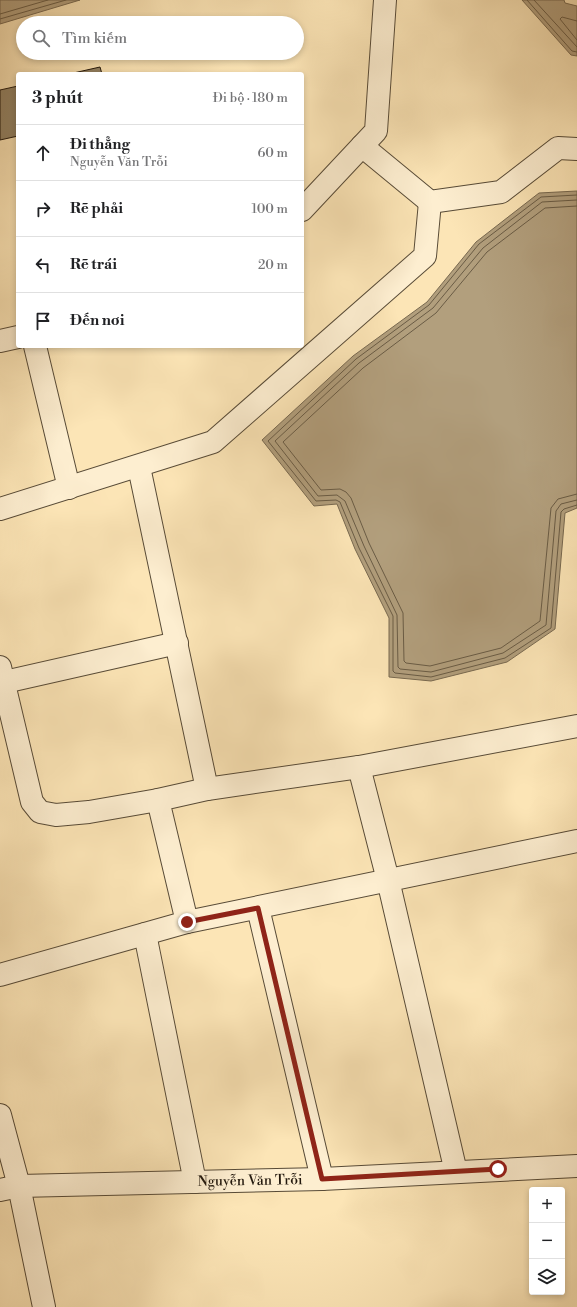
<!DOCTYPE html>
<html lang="vi">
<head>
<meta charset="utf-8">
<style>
  body { margin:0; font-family:"Libre Bodoni",serif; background:#f6f6f6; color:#202124 }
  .controls { position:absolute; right:12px; bottom:12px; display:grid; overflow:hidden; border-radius:4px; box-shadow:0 2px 6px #0003 }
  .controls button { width:36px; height:36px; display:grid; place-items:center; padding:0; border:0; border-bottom:1px solid #e0e0e0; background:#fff; color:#202124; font:20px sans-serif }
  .stop { position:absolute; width:12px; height:12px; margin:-9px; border:3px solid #8f2418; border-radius:50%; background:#fff }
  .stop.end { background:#8f2418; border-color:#fff; box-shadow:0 1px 4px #0008 }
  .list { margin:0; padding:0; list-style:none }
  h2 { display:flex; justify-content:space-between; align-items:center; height:52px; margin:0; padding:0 16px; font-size:17px }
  h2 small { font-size:13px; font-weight:400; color:#757577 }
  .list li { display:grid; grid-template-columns:26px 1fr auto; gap:12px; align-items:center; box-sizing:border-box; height:56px; padding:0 16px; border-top:1px solid #e0e0e0 }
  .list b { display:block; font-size:15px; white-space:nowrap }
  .list p { margin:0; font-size:13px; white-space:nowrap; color:#757577 }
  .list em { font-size:13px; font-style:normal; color:#757577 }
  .icon { flex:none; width:22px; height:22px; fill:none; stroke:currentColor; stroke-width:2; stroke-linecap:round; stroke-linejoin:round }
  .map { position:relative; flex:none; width:577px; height:1307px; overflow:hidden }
  .search { position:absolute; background:#fff; box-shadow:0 2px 6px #0003; left:16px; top:16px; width:288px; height:44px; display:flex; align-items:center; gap:10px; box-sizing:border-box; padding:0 14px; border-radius:22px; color:#757577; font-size:15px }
  .panel { position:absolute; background:#fff; box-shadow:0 2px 6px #0003; left:16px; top:72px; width:288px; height:276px; border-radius:4px }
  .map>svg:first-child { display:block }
</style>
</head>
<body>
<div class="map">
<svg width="577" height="1307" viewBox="0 0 577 1307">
  <rect width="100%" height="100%" fill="#fce5b6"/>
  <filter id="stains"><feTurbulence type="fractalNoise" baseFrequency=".005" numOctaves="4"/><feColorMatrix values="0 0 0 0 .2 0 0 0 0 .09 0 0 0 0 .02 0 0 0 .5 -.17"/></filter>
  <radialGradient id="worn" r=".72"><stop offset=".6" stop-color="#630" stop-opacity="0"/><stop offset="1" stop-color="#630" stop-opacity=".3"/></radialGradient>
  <g fill="#b29f7d" stroke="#786950">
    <polygon points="0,0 80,0 0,24"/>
    <polygon points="522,0 564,0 565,3 577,6 577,56 571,55"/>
    <polygon points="577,191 577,508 565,513 555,629 507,662 431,681 389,677 389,618 355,549 337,504 314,506 262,440 353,356 427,302 476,242 539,193"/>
  </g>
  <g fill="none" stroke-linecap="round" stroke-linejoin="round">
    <g stroke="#6a5c45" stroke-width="1">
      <polyline points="527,0 572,51 577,52"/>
      <polyline points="534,0 577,47"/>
      <polyline points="0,14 48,0"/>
      <polyline points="0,19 66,0"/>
      <polyline points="577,21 562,17 560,19 577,40"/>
      <polyline points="577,195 541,197 479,244 429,305 356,359 268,441 316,501 336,500 340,502 359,548 393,616 393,671 395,673 431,677 505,658 551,628 561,512 564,509 577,505"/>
      <polyline points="577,200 542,202 483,248 433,308 359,363 275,441 318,496 337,495 345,501 364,546 397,615 398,667 400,669 431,672 503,653 546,625 556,511 561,504 577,500"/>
      <polyline points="577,206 545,208 487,252 436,313 363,368 283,442 321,490 340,489 346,492 351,498 369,543 403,613 404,661 406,663 430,666 501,648 540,621 551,508 558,499 577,494"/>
    </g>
  </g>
  <g fill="#938365" stroke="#22180d">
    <polygon points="100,67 102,74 69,74"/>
    <polygon points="18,86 18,136 0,140 0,90"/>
  </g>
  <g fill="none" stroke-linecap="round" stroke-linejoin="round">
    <defs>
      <g id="minor">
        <polyline points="362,146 430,202 501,192 558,148 577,149"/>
        <polyline points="302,210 376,131 385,0"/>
        <polyline points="0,341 18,337"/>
        <polyline points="35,346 69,488"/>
        <polyline points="139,467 207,789"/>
        <polyline points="0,509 213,442 425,256 430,202"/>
        <polyline points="0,667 32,802 40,812 56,815 89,812 158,800"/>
        <polyline points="0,683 177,643"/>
        <polyline points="577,726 359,767 207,789 158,800 187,922 577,841"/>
        <polyline points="359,767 388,880 456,1172"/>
        <polyline points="258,908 322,1179"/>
        <polyline points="145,934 195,1182"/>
        <polyline points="0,975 187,922"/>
        <polyline points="0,1115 19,1186 44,1307"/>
        <polyline points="0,1190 19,1186 322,1179 577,1166"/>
      </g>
    </defs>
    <use href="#minor" stroke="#584b37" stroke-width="24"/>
    <use href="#minor" stroke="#fdeed0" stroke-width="22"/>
  </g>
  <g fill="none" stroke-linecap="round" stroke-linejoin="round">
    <polyline stroke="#8f2418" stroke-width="5" points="187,922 258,908 322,1179 498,1169"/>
  </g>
  <g text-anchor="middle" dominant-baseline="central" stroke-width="3.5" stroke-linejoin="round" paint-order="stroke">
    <g font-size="14" fill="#22180d" stroke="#fdeed0">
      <text transform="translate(250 1181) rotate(-1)">Nguyễn Văn Trỗi</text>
    </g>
  </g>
  <rect width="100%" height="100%" filter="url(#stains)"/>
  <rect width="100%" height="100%" fill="url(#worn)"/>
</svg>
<div class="controls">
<button>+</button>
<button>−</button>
<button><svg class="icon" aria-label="layers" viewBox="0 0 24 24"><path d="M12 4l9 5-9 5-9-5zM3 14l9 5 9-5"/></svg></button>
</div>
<div class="stop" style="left:498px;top:1169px"></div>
<div class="stop end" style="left:187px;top:922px"></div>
<div class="search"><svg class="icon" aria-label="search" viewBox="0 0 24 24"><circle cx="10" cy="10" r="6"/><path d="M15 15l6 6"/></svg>Tìm kiếm</div>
<section class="panel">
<h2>3 phút<small>Đi bộ · 180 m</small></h2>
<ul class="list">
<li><svg class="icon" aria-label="ahead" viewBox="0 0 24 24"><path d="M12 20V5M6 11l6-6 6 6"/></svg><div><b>Đi thẳng</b><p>Nguyễn Văn Trỗi</p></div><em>60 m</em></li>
<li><svg class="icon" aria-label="right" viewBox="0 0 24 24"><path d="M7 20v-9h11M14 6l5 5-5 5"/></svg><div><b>Rẽ phải</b></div><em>100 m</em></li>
<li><svg class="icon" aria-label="left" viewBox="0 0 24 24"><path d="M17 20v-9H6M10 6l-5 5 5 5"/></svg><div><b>Rẽ trái</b></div><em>20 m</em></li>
<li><svg class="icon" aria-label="arrive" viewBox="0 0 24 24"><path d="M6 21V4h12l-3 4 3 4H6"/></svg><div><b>Đến nơi</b></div></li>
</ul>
</section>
</div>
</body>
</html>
